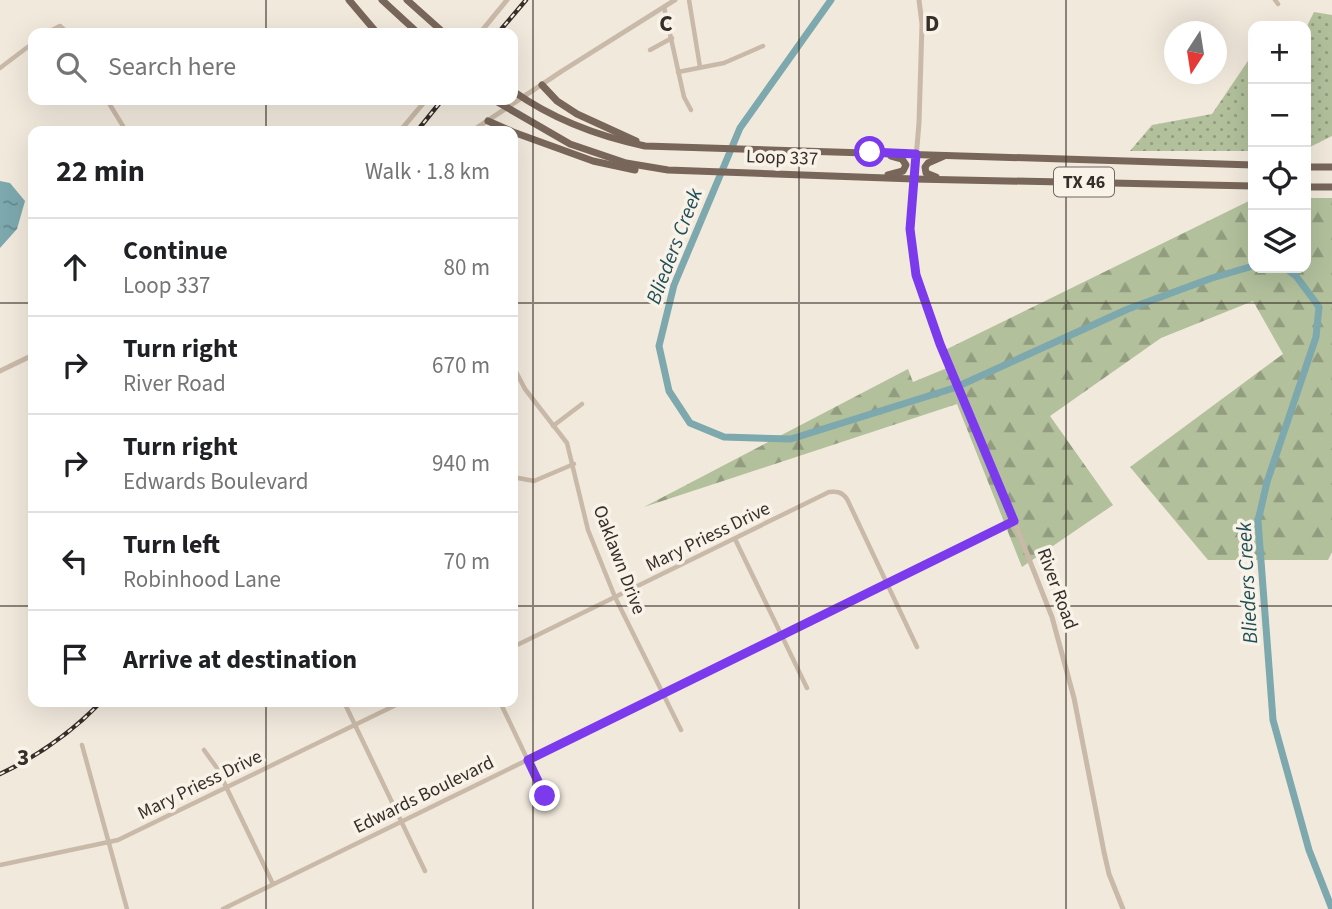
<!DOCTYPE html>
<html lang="en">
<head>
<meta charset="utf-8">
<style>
  body { margin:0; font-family:"Source Sans 3",sans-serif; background:#f2f2f2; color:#202124 }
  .controls { position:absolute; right:21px; top:21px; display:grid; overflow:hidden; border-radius:14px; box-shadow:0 7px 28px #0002 }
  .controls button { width:63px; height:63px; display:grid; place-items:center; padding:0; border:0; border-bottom:2px solid #e0e0e0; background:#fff; color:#202124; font:35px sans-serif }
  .compass { position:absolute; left:1164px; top:21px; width:63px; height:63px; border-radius:50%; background:#fff; box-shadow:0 7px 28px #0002; rotate:192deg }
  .stop { position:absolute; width:21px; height:21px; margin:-16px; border:5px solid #7c3aed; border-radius:50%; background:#fff }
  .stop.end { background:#7c3aed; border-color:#fff; box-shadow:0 2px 7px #0008 }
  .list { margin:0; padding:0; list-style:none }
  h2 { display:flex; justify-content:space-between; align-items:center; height:91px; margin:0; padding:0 28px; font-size:30px }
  h2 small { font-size:23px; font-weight:400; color:#757577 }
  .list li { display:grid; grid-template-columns:46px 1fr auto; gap:21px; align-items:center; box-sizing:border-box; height:98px; padding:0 28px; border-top:2px solid #e0e0e0 }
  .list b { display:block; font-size:26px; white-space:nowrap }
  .list p { margin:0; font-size:23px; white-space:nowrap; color:#757577 }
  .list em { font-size:23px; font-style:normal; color:#757577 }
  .icon { flex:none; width:38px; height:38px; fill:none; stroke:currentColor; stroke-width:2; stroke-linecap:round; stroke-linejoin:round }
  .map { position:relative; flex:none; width:1332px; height:909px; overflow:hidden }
  .search { position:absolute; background:#fff; box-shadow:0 7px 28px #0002; left:28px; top:28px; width:490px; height:77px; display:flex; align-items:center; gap:18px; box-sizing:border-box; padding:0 24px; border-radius:14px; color:#757577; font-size:26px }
  .panel { position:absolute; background:#fff; box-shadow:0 7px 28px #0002; left:28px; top:126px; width:490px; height:581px; border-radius:14px }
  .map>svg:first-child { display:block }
</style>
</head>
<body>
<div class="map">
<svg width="1332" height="909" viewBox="0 0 1332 909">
  <defs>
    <pattern id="grass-dots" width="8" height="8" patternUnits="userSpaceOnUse" patternTransform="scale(1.75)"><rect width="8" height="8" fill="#b2c09c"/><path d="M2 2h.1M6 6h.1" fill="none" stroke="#929c7f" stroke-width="1.8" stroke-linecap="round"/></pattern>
    <pattern id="forest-firs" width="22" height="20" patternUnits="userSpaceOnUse" patternTransform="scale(1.75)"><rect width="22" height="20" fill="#b2c09c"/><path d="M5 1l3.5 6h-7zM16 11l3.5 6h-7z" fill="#929c7f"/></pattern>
    <pattern id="water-ripples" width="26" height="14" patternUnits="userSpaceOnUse" patternTransform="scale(1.75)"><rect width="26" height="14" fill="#7ca8ae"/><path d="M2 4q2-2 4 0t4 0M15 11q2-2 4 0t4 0" fill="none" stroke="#66898e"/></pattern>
  </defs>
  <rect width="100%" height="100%" fill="#f1e9dc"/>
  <g fill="url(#grass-dots)">
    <polygon points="1314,12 1332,15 1332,136 1306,149 1306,28"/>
    <polygon points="1253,57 1253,151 1130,151 1152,125 1212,114 1250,58"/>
  </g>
  <polygon fill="url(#forest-firs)" points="1306,198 1332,198 1332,552 1328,560 1208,560 1130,467 1283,354 1253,301 1161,338 1050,416 1113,505 1022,567 957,404 644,507 908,369 913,382 947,368 941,352 1253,199 1253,268 1306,268"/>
  <polygon fill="url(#water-ripples)" points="0,181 10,183 25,201 17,229 0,248"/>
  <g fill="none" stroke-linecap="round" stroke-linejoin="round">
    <g stroke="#7ca8ae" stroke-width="7">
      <polyline points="831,0 740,128 674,285 659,346 669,391 690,423 724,437 791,439 954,388"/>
      <polyline points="1285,268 1296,276 1319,307 1316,337 1267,482 1258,521 1273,720 1309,850 1332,909"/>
      <polyline points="963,384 1128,309 1212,278 1253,266"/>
    </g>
    <g stroke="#c9b9a8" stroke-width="4.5">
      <polyline points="689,0 700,67"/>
      <polyline points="1275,0 1278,4"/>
      <polyline points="664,7 684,97 691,110"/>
      <polyline points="46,33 60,26 68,33"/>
      <polyline points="650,50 672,38"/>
      <polyline points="0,68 33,43"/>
      <polyline points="678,72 724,63 763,46"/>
      <polyline points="107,100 126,131"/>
      <polyline points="513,366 525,389 567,443 588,530 615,597 681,730"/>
      <polyline points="553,426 582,404"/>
      <polyline points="513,477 534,481 574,464"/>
      <polyline points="735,539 807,688"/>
      <path d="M513,647L829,492C837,491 842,492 847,499L917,647"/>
      <polyline points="344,702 425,871"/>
      <polyline points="500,702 545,796"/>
      <polyline points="82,745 127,909"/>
      <polyline points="204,750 217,768 273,884"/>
      <polyline points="0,865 118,840 402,702"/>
      <polyline points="223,909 1015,521"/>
    </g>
    <g stroke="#c9b9a8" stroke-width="5">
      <polyline points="919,0 922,24 919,123 910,229 912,258 941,344 976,425 1052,617 1074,698 1104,852 1109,874 1123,909"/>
      <polyline points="480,33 507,0"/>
      <polyline points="400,131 426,100"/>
      <polyline points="472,131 562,71 675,0"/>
      <polyline points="0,371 33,355"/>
    </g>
    <g stroke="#78665a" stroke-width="7">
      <polyline points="349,0 377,33"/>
      <polyline points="382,0 418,33"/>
      <polyline points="407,0 444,33"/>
      <polyline points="542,85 557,101 577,114 636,141"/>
      <path d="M513,91C554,120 597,136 645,146L1253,165"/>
      <polyline points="494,100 570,144 626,163 668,170 914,179 1253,186"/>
      <polyline points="488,121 511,131"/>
      <polyline points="513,132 593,161 635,170"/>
      <polyline points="1306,167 1332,167"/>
      <polyline points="888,175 903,171 906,165 902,159 891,156"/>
      <polyline points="936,177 926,173 925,167 928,163 944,156"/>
      <polyline points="1306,187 1332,187"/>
    </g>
    <defs>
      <g id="rail">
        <polyline points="498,33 526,0"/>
        <polyline points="417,131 442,100"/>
        <path d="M0,774C38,756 72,732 101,702"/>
      </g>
    </defs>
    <use href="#rail" stroke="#362e28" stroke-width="4.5"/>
    <use href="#rail" stroke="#f9f2e8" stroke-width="2" stroke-dasharray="5" stroke-linecap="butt"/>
  </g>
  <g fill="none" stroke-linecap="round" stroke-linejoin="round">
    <polyline stroke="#7c3aed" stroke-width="9" points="545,796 528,760 1014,521 940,344 916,275 910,229 916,154 870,152"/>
  </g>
  <path fill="none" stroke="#362e28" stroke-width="2" stroke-opacity="0.55" d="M266,0V33M533,0V909M799,0V909M1066,0V909M266,100V131M0,303H33M513,303H1332M0,606H33M513,606H1332M266,702V909"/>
  <g text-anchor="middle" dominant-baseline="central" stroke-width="7" stroke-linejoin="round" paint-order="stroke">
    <rect fill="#f9f2e8" stroke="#706962" stroke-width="2" x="1054" y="167.5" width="60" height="29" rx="5"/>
    <g font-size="18" font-weight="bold" fill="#362e28">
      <text x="1084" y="182">TX 46</text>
    </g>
    <g font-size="19" fill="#362e28" stroke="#f9f2e8">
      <text transform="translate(782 158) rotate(2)">Loop 337</text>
      <text transform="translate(708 537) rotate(-26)">Mary Priess Drive</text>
      <text transform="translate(619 560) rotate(69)">Oaklawn Drive</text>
      <text transform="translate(1057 589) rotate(70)">River Road</text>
      <text transform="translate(200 785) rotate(-26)">Mary Priess Drive</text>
      <text transform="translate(424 795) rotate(-26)">Edwards Boulevard</text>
    </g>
    <g font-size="21" font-style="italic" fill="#1f4f57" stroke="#f9f2e8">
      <text transform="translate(674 246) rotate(-69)">Blieders Creek</text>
      <text transform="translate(1247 583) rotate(-93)">Blieders Creek</text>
    </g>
  </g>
  <g font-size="23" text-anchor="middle" font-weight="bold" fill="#362e28" stroke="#f9f2e8" stroke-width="7" stroke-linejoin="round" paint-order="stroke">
    <text x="666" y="31">C</text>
    <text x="932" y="31">D</text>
    <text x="23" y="765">3</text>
  </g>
</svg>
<div class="controls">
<button>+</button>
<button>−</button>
<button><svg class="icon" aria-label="locate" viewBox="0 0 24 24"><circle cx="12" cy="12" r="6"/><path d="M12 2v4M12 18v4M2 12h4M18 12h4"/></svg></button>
<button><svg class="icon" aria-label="layers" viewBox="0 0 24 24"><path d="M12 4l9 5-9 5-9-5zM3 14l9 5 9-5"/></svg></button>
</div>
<svg class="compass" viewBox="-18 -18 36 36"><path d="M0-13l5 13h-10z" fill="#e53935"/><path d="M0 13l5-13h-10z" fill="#757577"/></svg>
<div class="stop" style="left:870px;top:152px"></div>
<div class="stop end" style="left:545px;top:796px"></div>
<div class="search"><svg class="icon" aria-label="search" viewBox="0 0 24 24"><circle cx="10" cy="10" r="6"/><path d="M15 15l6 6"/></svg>Search here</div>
<section class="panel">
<h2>22 min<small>Walk · 1.8 km</small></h2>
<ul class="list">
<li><svg class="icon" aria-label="ahead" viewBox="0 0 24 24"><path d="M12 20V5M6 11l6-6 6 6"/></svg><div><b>Continue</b><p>Loop 337</p></div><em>80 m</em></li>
<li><svg class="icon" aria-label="right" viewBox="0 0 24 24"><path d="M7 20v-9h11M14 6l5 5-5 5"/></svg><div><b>Turn right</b><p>River Road</p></div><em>670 m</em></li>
<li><svg class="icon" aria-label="right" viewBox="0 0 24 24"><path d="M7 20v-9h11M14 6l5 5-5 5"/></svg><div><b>Turn right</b><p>Edwards Boulevard</p></div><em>940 m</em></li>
<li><svg class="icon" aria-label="left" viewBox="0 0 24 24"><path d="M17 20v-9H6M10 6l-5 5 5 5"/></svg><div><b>Turn left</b><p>Robinhood Lane</p></div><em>70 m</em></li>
<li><svg class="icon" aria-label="arrive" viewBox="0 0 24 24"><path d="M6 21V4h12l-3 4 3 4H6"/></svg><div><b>Arrive at destination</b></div></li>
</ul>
</section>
</div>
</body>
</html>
